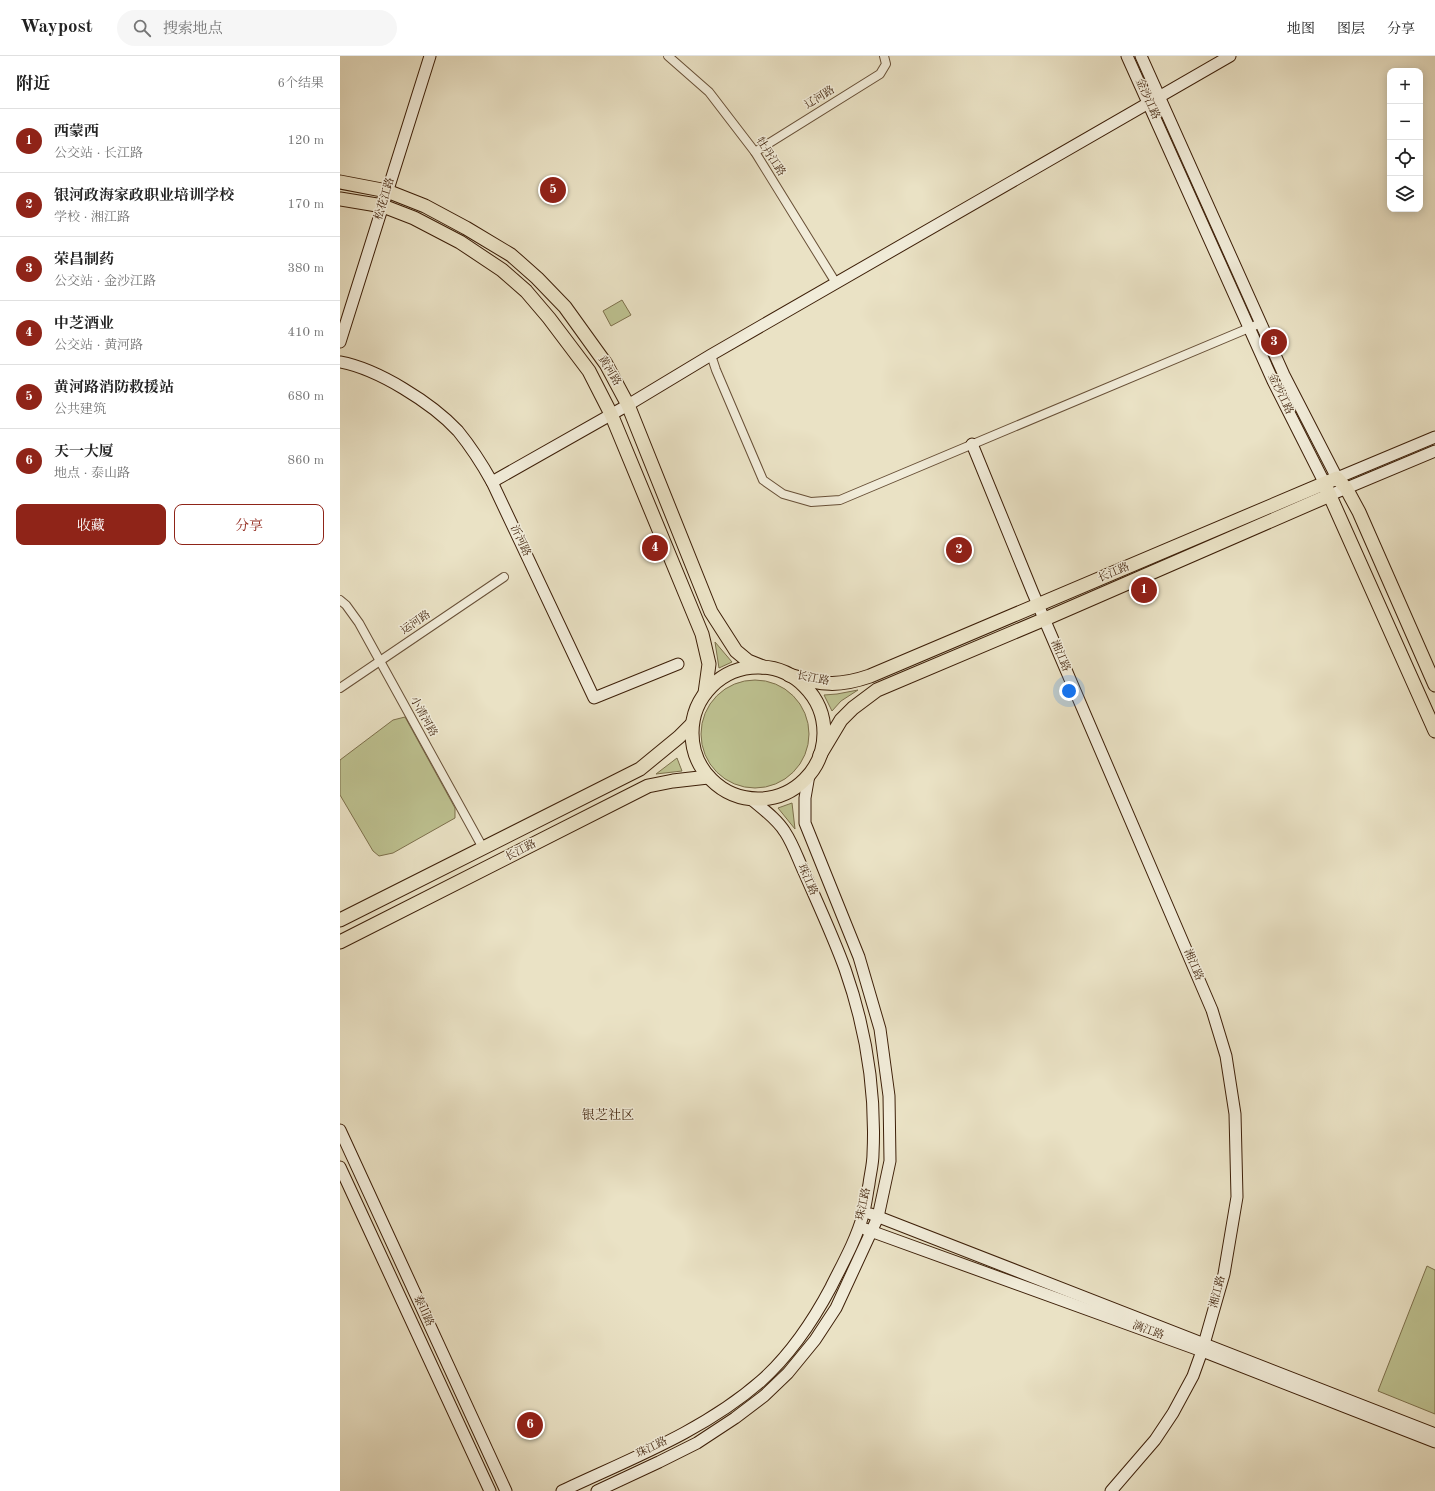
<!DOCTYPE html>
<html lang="zh">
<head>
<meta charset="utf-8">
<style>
  body { margin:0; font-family:"Old Standard TT","Noto Serif SC",serif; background:#f6f6f6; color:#222 }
  .controls { position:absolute; right:12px; top:12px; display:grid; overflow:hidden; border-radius:8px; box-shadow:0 2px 10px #0003 }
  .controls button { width:36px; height:36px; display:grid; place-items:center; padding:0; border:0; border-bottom:1px solid #e0e0e0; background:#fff; color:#222; font:20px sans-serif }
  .you { position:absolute; left:729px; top:635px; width:14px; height:14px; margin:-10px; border:3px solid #fff; border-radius:50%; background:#1a73e8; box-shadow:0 0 0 6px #1a73e833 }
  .badge { display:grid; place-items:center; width:26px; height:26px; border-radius:50%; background:#8f2418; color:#fff; font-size:13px; font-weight:700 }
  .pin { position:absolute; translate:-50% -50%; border:2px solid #fff; box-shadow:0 1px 4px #0006 }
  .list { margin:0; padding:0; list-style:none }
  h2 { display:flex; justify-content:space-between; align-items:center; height:52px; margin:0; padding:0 16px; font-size:17px }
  h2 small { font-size:13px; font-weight:400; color:#767676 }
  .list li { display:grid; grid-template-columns:26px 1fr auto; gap:12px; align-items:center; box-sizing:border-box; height:64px; padding:0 16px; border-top:1px solid #e0e0e0 }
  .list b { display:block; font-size:15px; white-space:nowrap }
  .list p { margin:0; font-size:13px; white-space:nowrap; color:#767676 }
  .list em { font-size:13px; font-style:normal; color:#767676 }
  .actions { display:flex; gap:8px; padding:12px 16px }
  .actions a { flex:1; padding:9px 0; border:1px solid #8f2418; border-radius:8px; text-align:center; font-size:14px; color:#8f2418 }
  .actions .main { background:#8f2418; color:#fff }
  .icon { flex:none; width:22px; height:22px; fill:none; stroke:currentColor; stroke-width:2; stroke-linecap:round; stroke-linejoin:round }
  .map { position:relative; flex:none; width:1095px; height:1435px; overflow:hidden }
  header { display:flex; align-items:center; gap:24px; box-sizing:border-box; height:56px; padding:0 20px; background:#fff; border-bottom:1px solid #e0e0e0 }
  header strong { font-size:19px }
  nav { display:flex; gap:22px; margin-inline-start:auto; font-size:14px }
  .search { width:280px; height:36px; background:#f6f6f6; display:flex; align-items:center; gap:10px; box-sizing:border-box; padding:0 14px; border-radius:22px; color:#767676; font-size:15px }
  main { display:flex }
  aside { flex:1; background:#fff }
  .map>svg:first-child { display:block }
</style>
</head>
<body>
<header>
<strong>Waypost</strong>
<div class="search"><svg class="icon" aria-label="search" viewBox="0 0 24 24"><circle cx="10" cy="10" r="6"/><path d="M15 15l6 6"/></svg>搜索地点</div>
<nav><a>地图</a><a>图层</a><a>分享</a></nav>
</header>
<main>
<aside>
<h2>附近<small>6个结果</small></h2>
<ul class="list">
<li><span class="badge">1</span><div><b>西蒙西</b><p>公交站 · 长江路</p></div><em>120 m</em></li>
<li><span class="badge">2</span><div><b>银河政海家政职业培训学校</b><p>学校 · 湘江路</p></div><em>170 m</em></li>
<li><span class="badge">3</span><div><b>荣昌制药</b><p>公交站 · 金沙江路</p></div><em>380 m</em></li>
<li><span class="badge">4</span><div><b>中芝酒业</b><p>公交站 · 黄河路</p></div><em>410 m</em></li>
<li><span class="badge">5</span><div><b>黄河路消防救援站</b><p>公共建筑</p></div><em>680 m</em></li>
<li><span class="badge">6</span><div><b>天一大厦</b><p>地点 · 泰山路</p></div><em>860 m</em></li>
</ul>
<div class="actions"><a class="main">收藏</a><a>分享</a></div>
</aside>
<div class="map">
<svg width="1095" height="1435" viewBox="0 0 1095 1435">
  <rect width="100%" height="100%" fill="#eae2c5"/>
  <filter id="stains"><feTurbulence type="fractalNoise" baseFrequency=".005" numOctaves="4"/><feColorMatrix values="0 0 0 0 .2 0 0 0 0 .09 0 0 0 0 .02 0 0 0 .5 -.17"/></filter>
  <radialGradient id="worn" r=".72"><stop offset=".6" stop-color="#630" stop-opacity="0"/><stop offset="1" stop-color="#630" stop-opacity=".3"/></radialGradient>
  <g fill="#bdc190" stroke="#7d704c">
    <polygon points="282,244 291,259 271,270 263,255"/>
    <polygon points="375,586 392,606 379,612"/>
    <circle cx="415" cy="678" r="54"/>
    <polygon points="518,634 501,645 492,655 484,639 497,638"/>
    <polygon points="65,661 115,752 115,762 53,797 39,800 33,795 0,739 0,704 53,664"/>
    <polygon points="337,702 342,715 316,718"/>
    <polygon points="452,747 455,773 438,752"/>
    <polygon points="1087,1210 1095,1214 1095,1358 1038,1335"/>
  </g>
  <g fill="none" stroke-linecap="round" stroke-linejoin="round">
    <defs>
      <g id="street">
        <polyline points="328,0 369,36 415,96 496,227"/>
        <polyline points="415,96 540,18 546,8 544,0"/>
        <polyline points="371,299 376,314 423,424 443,438 471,446 500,444 921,267"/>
        <polyline points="0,544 6,549 19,567 143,792"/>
        <polyline points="0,632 164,521"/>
      </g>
      <g id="secondary">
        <polyline points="787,0 933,325 985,428"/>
        <polyline points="801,0 944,319 997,422 1095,381"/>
        <polyline points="0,286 90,0"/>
        <path d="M0,306C38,313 92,347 118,375C131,391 142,408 152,426L254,642L338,608"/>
        <polyline points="632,388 693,537 872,954 886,1000 895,1058 897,1141 884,1218 862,1295 853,1320 833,1357 815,1384 771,1435"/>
        <polyline points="152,426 288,349 371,299 890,0"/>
        <polyline points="990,439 1095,395"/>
        <polyline points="0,1074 166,1435"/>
        <polyline points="0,1111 150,1435"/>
        <polyline points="531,1158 1095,1378"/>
        <polyline points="525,1173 862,1295 1095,1386"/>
        <path d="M222,1435C290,1403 364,1375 421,1325C450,1299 473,1265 491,1231C503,1207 516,1184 523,1159C526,1149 527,1138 529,1128C530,1119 533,1108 533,1098C536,1035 526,973 505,913C493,880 478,848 464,816C458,803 453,788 445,776C437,763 423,753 411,743"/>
        <polyline points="257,1435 319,1406 357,1387 395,1362 424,1340 448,1317 475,1284 496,1252 538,1161 550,1105 549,1040 540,973 519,901 465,767 465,742 469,719"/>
      </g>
      <g id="primary">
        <polyline points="0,126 47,135 85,150 126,172 171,199 197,222 225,251 266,308 288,349 371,556 396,595 408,605 423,611"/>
        <polyline points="0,143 43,150 74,162 120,186 162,214 186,235 209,262 249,315 271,358 362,578 369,608 365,637"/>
        <polyline points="986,431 1095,675"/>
        <circle cx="418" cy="677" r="66"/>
        <path d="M449,619C482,629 498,631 530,620L997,422L1006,432L1019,456L1095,629"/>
        <polyline points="480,699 501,664 513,652 537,634 705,563 990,439"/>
        <polyline points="0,864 300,713 339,681 352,668"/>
        <polyline points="0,886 308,730 333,725 368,721"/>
      </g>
    </defs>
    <use href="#street" stroke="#685037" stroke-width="10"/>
    <use href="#secondary" stroke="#3d1f08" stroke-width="13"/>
    <use href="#primary" stroke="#3d1f08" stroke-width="15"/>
    <use href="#street" stroke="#f1ecd9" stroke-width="8"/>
    <use href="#secondary" stroke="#f1ecd9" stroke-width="11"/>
    <use href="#primary" stroke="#eae2c5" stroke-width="13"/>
  </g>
  <g text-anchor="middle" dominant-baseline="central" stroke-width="3" stroke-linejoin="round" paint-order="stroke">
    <g font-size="11" fill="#3d1f08" stroke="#f1ecd9">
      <text transform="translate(480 42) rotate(-32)">辽河路</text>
      <text transform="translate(807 43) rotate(66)">金沙江路</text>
      <text transform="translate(430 101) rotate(57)">牡丹江路</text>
      <text transform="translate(45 143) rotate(-73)">松花江路</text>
      <text transform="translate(269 315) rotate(59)">黄河路</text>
      <text transform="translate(940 338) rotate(64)">金沙江路</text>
      <text transform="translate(180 485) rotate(65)">沂河路</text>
      <text transform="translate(774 517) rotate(-23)">长江路</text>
      <text transform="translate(76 567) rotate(-34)">运河路</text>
      <text transform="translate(720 600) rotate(67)">湘江路</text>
      <text transform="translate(473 623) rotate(11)">长江路</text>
      <text transform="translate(83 661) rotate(61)">小清河路</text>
      <text transform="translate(181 795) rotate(-27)">长江路</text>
      <text transform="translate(467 824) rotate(66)">珠江路</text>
      <text transform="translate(853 909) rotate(67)">湘江路</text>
      <text transform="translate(524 1148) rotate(-78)">珠江路</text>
      <text transform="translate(878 1236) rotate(-75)">湘江路</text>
      <text transform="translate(83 1255) rotate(65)">泰山路</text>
      <text transform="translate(808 1275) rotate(20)">漓江路</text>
      <text transform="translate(312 1392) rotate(-26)">珠江路</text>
    </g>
    <g font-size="13" fill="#3d1f08" stroke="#f1ecd9">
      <text x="268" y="1059">银芝社区</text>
    </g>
  </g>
  <rect width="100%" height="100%" filter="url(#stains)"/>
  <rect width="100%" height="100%" fill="url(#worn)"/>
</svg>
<div class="controls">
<button>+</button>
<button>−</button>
<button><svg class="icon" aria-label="locate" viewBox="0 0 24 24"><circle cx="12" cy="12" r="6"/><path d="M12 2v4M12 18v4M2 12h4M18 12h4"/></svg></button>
<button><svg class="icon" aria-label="layers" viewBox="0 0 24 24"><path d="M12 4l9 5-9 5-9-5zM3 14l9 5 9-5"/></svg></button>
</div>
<div class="you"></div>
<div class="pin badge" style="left:804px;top:534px">1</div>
<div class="pin badge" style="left:619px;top:494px">2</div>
<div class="pin badge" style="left:934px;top:286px">3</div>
<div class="pin badge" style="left:315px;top:492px">4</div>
<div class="pin badge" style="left:213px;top:134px">5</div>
<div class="pin badge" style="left:190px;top:1369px">6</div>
</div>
</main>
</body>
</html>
